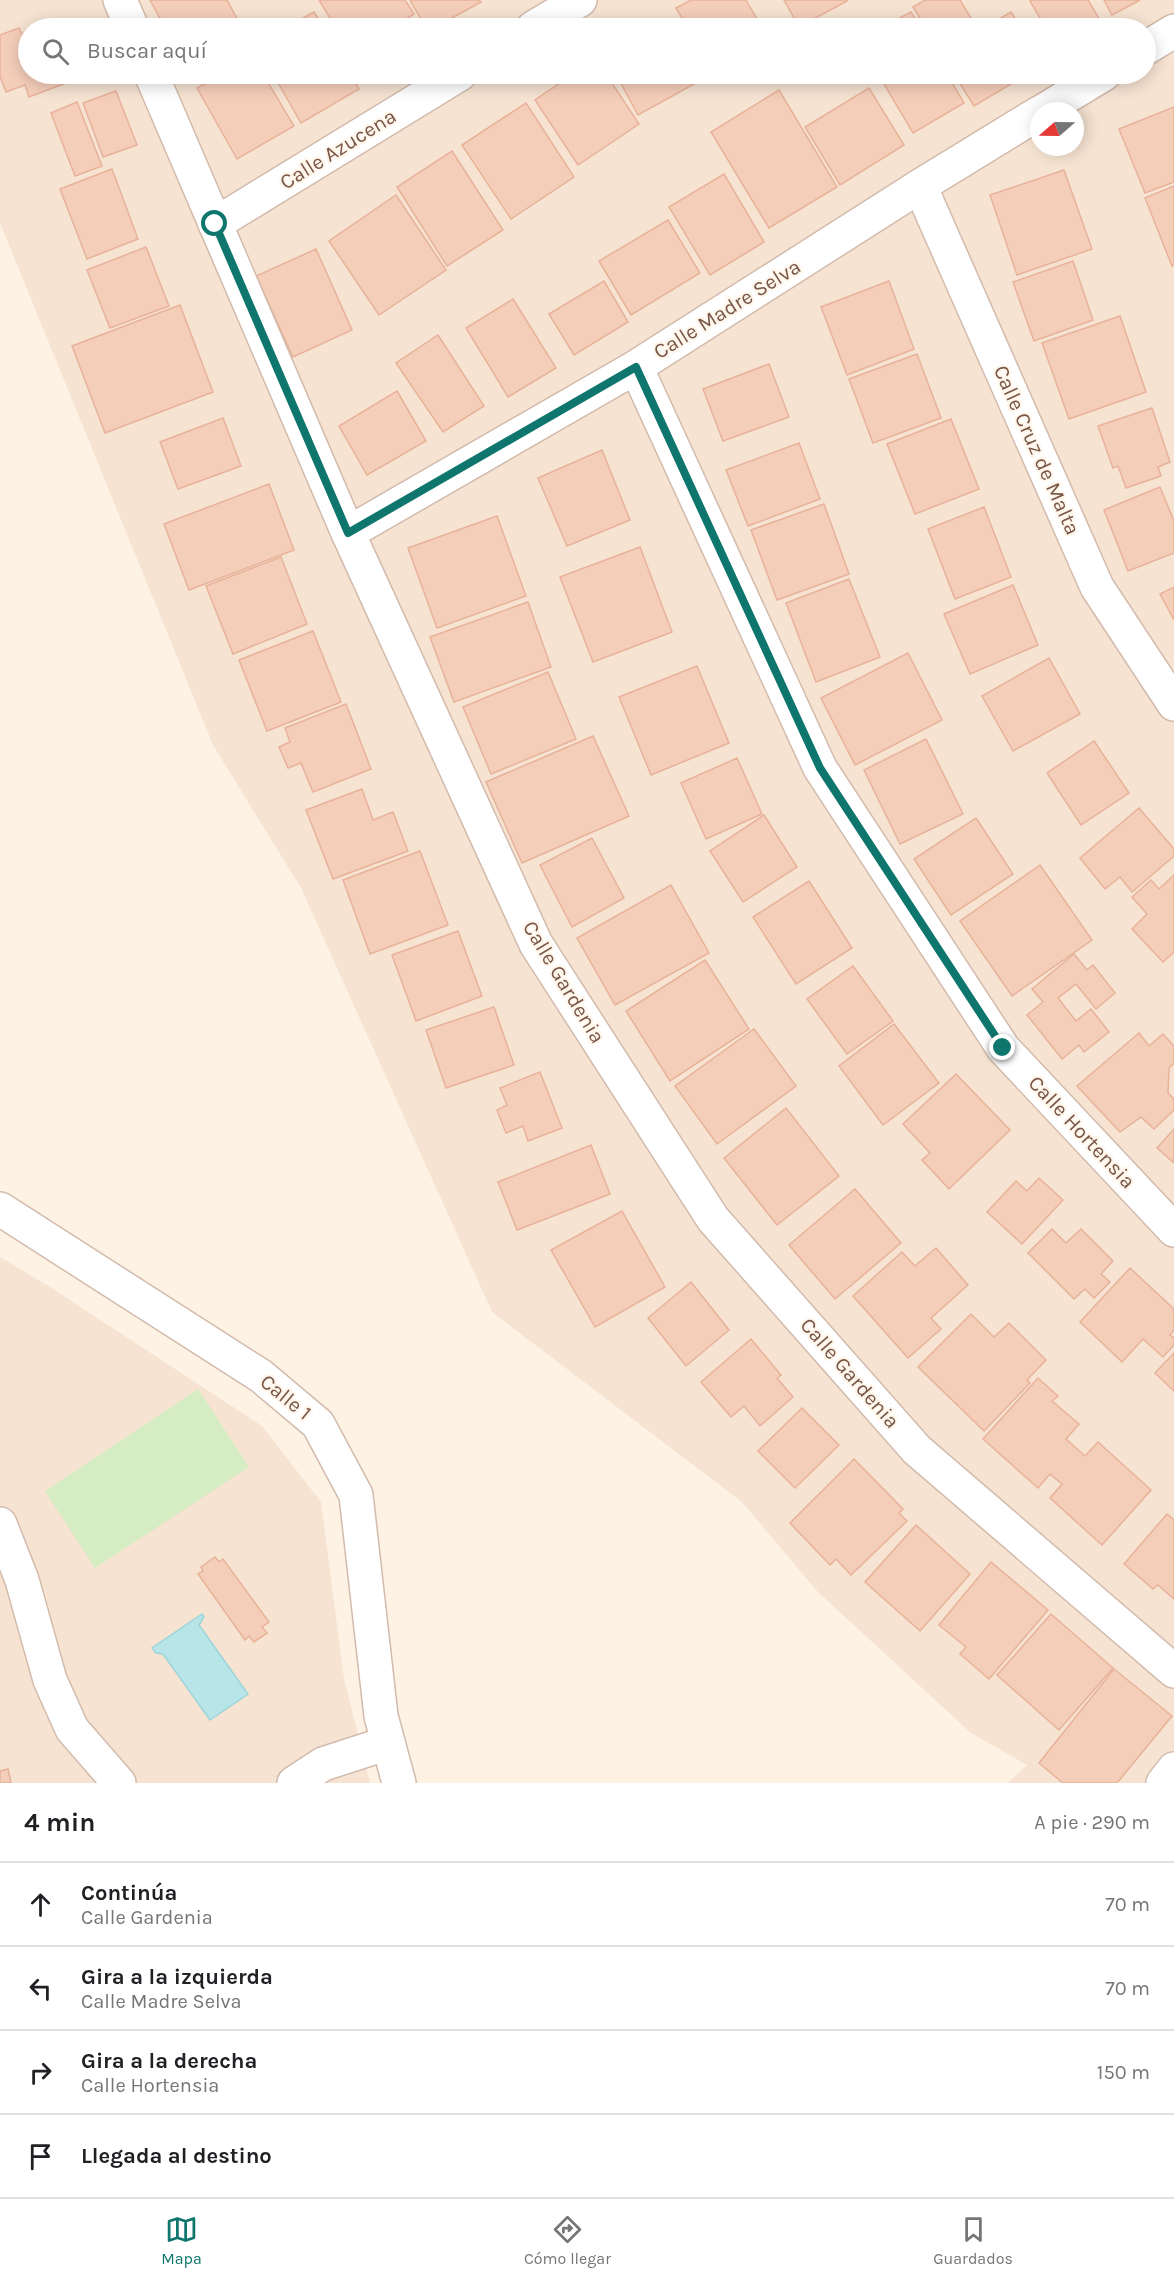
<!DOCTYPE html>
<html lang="es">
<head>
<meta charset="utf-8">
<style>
  body { margin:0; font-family:Karla,sans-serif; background:#f6f6f6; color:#202124 }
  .compass { position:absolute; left:1030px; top:102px; width:54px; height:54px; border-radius:50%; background:#fff; box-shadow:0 3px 15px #0003; rotate:250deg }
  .stop { position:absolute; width:18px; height:18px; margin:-14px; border:4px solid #0f766e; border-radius:50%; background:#fff }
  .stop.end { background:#0f766e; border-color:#fff; box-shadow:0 2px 6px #0008 }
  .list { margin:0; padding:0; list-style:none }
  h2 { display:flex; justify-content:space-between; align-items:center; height:78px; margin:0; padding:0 24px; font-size:26px }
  h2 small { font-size:20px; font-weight:400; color:#757577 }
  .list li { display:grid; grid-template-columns:39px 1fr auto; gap:18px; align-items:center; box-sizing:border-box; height:84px; padding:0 24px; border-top:2px solid #e0e0e0 }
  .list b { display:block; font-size:22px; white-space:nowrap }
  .list p { margin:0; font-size:20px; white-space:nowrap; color:#757577 }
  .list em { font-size:20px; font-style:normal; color:#757577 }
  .icon { flex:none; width:33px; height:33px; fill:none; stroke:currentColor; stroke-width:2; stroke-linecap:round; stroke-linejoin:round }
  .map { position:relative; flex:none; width:1174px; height:1783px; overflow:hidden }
  .search { position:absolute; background:#fff; box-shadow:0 3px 15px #0003; left:18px; right:18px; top:18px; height:66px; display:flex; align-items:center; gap:15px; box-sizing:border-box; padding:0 21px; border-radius:33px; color:#757577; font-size:22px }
  .sheet { height:414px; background:#fff }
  nav { display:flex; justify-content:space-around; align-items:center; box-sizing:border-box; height:84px; border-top:2px solid #e0e0e0; background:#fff; font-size:16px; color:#757577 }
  nav a { display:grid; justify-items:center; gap:3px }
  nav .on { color:#0f766e }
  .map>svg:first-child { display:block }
</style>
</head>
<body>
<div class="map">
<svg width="1174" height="1783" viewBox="0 0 1174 1783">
  <rect width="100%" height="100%" fill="#fef2e4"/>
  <g fill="#f6e3d2" fill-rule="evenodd">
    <path d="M0,0H1174V1783H1008L1027,1765L971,1733L818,1592L742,1502L492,1312L301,888L213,745L0,223ZM28,28H1146V74H28ZM1039,111H1075V147H1039Z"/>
    <polygon points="0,1257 50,1287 262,1426 321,1502 344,1679 370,1783 0,1783"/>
  </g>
  <polygon fill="#d6ecc2" points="198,1389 249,1467 95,1568 45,1491"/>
  <polygon fill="#b7e5e8" stroke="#9dd5db" stroke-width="1.5" points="202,1614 204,1617 199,1625 248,1694 210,1720 163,1654 156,1653 152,1648"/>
  <g fill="#f5ceba" stroke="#e8b299" stroke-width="1.5">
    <polygon points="150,0 227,0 242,28 165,28"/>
    <polygon points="319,0 405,0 414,14 403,21 408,28 336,28"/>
    <polygon points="410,0 479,0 481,2 434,28 426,28"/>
    <polygon points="691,0 746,0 762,28 688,28 676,8"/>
    <polygon points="784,0 847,0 847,1 799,27"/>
    <polygon points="925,0 960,0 977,28 926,28 913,7"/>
    <polygon points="1032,0 1088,0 1104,27 1046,28 1030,1"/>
    <polygon points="1104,0 1140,0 1112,15"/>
    <polygon points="314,12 324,28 285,28"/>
    <polygon points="911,12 921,28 881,28"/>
    <polygon points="1011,12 1021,28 984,28"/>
    <polygon points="19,28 22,34 28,32 28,74 63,74 66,83 29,97 25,85 6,92 0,76 0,35"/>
    <polygon points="223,74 263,74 294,126 237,159 197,88"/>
    <polygon points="273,74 350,74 359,89 301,123"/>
    <polygon points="356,74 378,74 362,83"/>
    <polygon points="573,74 606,74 639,124 578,165 535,100"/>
    <polygon points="616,74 703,74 705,78 638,115"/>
    <polygon points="878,74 947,74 964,103 913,133"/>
    <polygon points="954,74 1028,74 974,106"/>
    <polygon points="869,88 904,145 840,185 805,127"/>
    <polygon points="779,90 837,187 769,228 711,132"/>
    <polygon points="116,91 137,145 103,157 83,103"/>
    <polygon points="77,102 102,166 75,176 51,113"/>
    <polygon points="526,103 574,177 511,219 462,145"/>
    <polygon points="1174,107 1174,182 1145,193 1119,129"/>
    <polygon points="452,151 503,230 447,266 397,187"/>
    <polygon points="112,169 138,239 87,259 60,189"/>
    <polygon points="1064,170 1092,249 1017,275 990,195"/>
    <polygon points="724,174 764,242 710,275 669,207"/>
    <polygon points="1174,186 1174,265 1172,266 1145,198"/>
    <polygon points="396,195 446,270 379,315 329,241"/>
    <polygon points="668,220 700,273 631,315 599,261"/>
    <polygon points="146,247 169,306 110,328 87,270"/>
    <polygon points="316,249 352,330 293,357 256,276"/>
    <polygon points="1073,261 1093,320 1034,341 1013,282"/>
    <polygon points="604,281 628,322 574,355 549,314"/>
    <polygon points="889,281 914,349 847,375 821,307"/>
    <polygon points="513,299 556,368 508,397 466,328"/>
    <polygon points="180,305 213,392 105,433 72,346"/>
    <polygon points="1120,316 1146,392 1069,419 1042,343"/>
    <polygon points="438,335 484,406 443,432 396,363"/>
    <polygon points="917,354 941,418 873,443 849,379"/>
    <polygon points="769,364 789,417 723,441 703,389"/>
    <polygon points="397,391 426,441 367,475 339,426"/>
    <polygon points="1152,408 1170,462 1158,467 1161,476 1126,488 1118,466 1113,468 1098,426"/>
    <polygon points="223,418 241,466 178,489 160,442"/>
    <polygon points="951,419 979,489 915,514 887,444"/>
    <polygon points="799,443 820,499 748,526 726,470"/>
    <polygon points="602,450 630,520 567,546 538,478"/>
    <polygon points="269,484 294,550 189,590 164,524"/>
    <polygon points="1160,487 1174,521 1174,553 1128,571 1104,510"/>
    <polygon points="824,504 849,574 777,600 751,530"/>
    <polygon points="984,507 1011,577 955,599 928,529"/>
    <polygon points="497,516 526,596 437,628 408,548"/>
    <polygon points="640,547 672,632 593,662 560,577"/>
    <polygon points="281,557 307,624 233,654 206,586"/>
    <polygon points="849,579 880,657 816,682 786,603"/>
    <polygon points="1013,585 1038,645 970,674 944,614"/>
    <polygon points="1174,587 1174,620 1160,594"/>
    <polygon points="528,602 551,667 454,702 430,637"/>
    <polygon points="313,631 341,702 267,731 239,660"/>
    <polygon points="908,653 942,720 855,765 821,698"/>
    <polygon points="1049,658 1080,714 1013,751 982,696"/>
    <polygon points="697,666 729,743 651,775 619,697"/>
    <polygon points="548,672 576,739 491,774 463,707"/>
    <polygon points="346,704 371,769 313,792 301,763 288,768 279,747 290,742 285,728"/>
    <polygon points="593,736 629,816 522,863 486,782"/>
    <polygon points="926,739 963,814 900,844 864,770"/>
    <polygon points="1094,741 1129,793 1081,825 1047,773"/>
    <polygon points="737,758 762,814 706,839 681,783"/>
    <polygon points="362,789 373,820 393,812 408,851 333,879 306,810"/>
    <polygon points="1139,808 1174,849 1174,856 1132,892 1120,877 1105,889 1080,858"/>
    <polygon points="764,815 797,867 743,902 710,851"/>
    <polygon points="976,818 1013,874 951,915 914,859"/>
    <polygon points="592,838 624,898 572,927 540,865"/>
    <polygon points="420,851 448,925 370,954 343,880"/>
    <polygon points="1040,865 1092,940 1012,996 960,921"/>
    <polygon points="1174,875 1174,952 1163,962 1132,929 1147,914 1132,897 1151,880 1159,889"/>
    <polygon points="809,881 852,948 796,984 753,917"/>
    <polygon points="671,885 709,953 615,1005 577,938"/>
    <polygon points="458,931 482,996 416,1021 392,955"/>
    <polygon points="1074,954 1087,970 1093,965 1115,993 1096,1009 1076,984 1058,998 1076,1021 1091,1009 1109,1032 1084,1052 1079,1045 1062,1059 1027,1015 1043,1002 1032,989"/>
    <polygon points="705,960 749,1029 670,1081 626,1011"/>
    <polygon points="853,966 893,1021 847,1054 807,999"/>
    <polygon points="494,1007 514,1065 446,1088 426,1030"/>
    <polygon points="894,1024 939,1083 883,1125 839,1066"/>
    <polygon points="754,1029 796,1086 717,1144 675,1086"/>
    <polygon points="1139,1033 1149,1046 1163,1034 1174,1046 1174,1063 1169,1068 1168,1093 1174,1099 1174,1110 1154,1129 1141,1117 1120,1132 1077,1086"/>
    <polygon points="540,1072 562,1128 528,1141 523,1126 506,1133 497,1110 507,1105 500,1088"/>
    <polygon points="956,1074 1010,1130 949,1189 922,1160 930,1153 903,1124"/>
    <polygon points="786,1108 839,1176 777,1225 724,1158"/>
    <polygon points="1174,1129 1174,1163 1157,1148"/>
    <polygon points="591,1145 610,1194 517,1230 498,1182"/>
    <polygon points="1039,1178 1063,1200 1022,1244 987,1212 1016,1181 1027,1191"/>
    <polygon points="855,1189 901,1243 835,1299 789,1245"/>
    <polygon points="622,1211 665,1287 595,1327 551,1250"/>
    <polygon points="1052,1229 1066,1243 1081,1229 1113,1261 1101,1274 1110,1282 1094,1298 1085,1289 1074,1299 1028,1253"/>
    <polygon points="936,1248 968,1285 931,1318 941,1329 908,1358 853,1296 902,1252 915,1266"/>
    <polygon points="1130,1268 1174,1309 1174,1330 1170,1335 1174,1338 1174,1345 1163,1357 1143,1339 1122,1362 1080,1322"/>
    <polygon points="691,1282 729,1330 686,1366 648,1318"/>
    <polygon points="971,1314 994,1337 1009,1323 1046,1360 1027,1380 1030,1383 984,1431 918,1367"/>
    <polygon points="751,1339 781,1375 777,1378 793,1397 760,1426 744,1406 731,1417 701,1382"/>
    <polygon points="1174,1353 1174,1391 1155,1373"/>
    <polygon points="1038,1378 1058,1396 1052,1401 1079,1424 1066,1439 1085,1456 1098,1442 1151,1490 1102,1545 1050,1498 1062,1484 1050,1474 1038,1488 983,1439"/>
    <polygon points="802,1408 839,1445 795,1488 758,1451"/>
    <polygon points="854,1459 903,1509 899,1513 907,1521 851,1575 836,1559 830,1565 790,1523"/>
    <polygon points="1167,1514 1174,1520 1174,1599 1158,1585 1153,1589 1124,1564"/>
    <polygon points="916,1525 970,1574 920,1631 865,1582"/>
    <polygon points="215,1557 219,1562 223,1559 269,1622 262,1627 267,1633 254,1642 249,1636 245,1640 198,1574 203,1571 201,1567"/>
    <polygon points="991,1562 1048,1610 989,1679 960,1654 966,1647 939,1625"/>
    <polygon points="1051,1614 1113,1668 1059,1730 997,1675"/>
    <polygon points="1114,1669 1172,1716 1117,1783 1063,1783 1039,1763"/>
    <polygon points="8,1769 11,1783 0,1783 0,1771"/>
  </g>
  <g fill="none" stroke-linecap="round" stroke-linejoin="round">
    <defs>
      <g id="street">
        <polyline points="120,0 132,28"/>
        <polyline points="533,28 580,0"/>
        <polyline points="1146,48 1174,31"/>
        <polyline points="151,74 348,533 536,944 713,1219 917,1450 1174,1671"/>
        <polyline points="1043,111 1104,74"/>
        <polyline points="920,186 1097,587 1174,704"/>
        <polyline points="215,224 460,74"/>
        <polyline points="636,367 820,768 1003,1048 1174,1230"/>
        <polyline points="348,533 636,367 920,186 1039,113"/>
        <polyline points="0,1209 261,1376 318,1424 356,1495 381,1716 399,1783"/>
        <polyline points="0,1524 22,1580 50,1680 72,1729 119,1783"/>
        <polyline points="294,1783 323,1764 388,1743"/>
        <polyline points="1163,1783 1174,1769"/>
      </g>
    </defs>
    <use href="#street" stroke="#d2bbac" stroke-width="36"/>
    <use href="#street" stroke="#fff" stroke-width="33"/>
  </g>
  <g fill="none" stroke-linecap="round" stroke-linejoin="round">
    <polyline stroke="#0f766e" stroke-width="8" points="215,224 348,533 636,367 820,768 1003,1048"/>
  </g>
  <g text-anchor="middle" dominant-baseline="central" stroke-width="4.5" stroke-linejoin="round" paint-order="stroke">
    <g font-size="21" fill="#785648" stroke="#fff6ec">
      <text transform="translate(338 149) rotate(-32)">Calle Azucena</text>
      <text transform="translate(727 309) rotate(-32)">Calle Madre Selva</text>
      <text transform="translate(1037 450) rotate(66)">Calle Cruz de Malta</text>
      <text transform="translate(564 982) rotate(59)">Calle Gardenia</text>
      <text transform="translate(1082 1132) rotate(47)">Calle Hortensia</text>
      <text transform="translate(850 1373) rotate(49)">Calle Gardenia</text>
      <text transform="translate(286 1397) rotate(39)">Calle 1</text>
    </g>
  </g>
</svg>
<svg class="compass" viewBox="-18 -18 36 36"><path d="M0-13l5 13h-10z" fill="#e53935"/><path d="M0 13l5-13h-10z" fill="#757577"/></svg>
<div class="stop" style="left:215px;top:224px"></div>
<div class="stop end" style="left:1003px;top:1048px"></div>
<div class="search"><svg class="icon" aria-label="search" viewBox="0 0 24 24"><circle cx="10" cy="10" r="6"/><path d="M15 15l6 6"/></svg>Buscar aquí</div>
</div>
<section class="sheet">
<h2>4 min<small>A pie · 290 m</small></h2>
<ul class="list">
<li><svg class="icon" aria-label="ahead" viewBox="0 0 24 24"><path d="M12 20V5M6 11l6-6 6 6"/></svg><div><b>Continúa</b><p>Calle Gardenia</p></div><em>70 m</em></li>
<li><svg class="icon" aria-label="left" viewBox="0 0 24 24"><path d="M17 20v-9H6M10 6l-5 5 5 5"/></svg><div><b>Gira a la izquierda</b><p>Calle Madre Selva</p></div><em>70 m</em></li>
<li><svg class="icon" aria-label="right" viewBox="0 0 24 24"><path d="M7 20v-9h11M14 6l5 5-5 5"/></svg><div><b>Gira a la derecha</b><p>Calle Hortensia</p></div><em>150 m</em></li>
<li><svg class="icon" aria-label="arrive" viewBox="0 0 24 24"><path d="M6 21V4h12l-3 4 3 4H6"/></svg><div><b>Llegada al destino</b></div></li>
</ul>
</section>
<nav>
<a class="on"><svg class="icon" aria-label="map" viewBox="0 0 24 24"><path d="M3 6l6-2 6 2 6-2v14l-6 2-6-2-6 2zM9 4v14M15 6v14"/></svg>Mapa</a>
<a><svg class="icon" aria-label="directions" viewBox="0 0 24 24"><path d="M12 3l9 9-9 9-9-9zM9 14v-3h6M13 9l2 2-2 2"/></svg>Cómo llegar</a>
<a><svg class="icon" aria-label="saved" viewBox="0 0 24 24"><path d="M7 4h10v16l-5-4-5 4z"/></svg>Guardados</a>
</nav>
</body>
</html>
